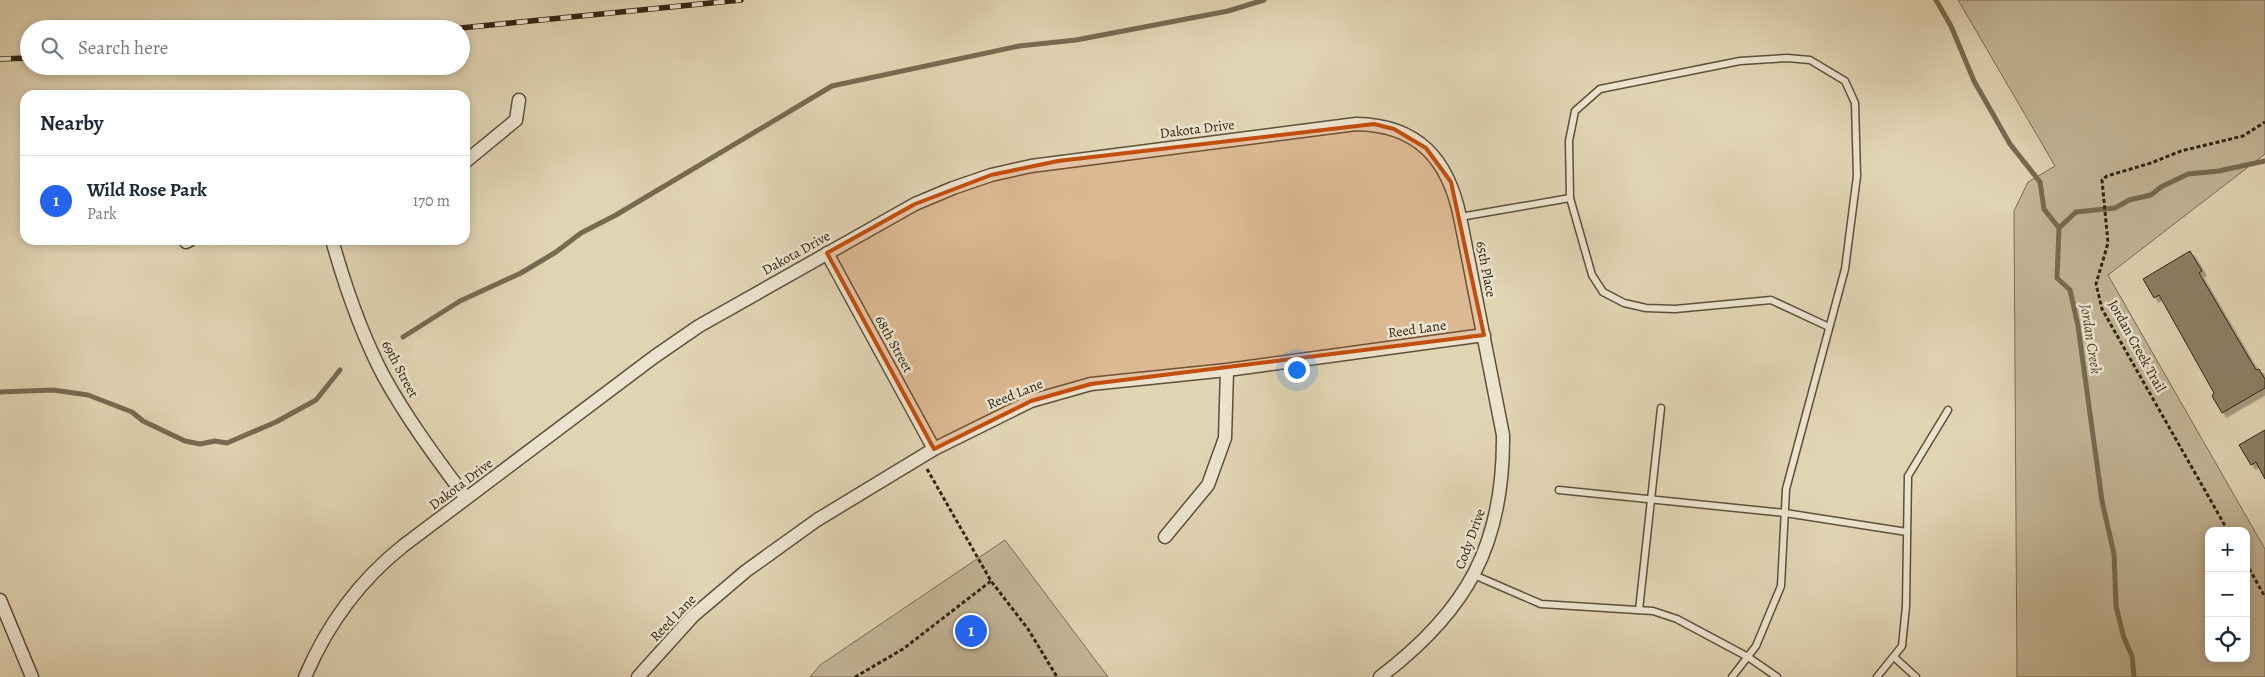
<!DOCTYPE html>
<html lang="en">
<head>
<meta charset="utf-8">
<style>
  body { margin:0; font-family:Alegreya,serif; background:#f2f2f3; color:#1f2937 }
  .controls { position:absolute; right:15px; bottom:15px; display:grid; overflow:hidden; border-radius:10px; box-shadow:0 2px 8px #0003 }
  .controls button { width:45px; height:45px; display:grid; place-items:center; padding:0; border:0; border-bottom:1px solid #e0e1e3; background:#fff; color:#1f2937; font:25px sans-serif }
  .you { position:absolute; left:1296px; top:369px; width:18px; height:18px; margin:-12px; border:4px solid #fff; border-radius:50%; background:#1a73e8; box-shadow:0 0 0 8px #1a73e833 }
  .badge { display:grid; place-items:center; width:32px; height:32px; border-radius:50%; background:#2563eb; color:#fff; font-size:16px; font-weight:700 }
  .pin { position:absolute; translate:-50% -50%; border:2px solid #fff; box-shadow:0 1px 5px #0006 }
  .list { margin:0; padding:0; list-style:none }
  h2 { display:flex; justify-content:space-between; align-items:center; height:65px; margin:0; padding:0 20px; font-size:21px }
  h2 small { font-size:16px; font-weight:400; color:#747a83 }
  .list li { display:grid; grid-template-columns:32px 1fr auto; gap:15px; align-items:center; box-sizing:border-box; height:90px; padding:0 20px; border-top:1px solid #e0e1e3 }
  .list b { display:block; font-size:19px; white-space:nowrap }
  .list p { margin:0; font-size:16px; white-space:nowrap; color:#747a83 }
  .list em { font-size:16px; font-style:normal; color:#747a83 }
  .icon { flex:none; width:28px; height:28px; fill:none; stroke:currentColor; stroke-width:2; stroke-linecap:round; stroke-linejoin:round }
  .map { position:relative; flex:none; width:2265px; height:677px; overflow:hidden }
  .search { position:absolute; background:#fff; box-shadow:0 2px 8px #0003; left:20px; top:20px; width:450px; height:55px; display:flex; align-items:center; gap:12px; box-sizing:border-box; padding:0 18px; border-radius:28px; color:#747a83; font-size:19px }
  .panel { position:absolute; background:#fff; box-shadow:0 2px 8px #0003; left:20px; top:90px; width:450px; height:155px; border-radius:15px }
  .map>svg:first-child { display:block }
</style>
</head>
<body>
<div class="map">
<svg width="2265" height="677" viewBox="0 0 2265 677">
  <defs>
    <filter id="shadow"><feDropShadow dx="4.5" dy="4.5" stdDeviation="0" flood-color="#0004"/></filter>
  </defs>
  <rect width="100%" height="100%" fill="#e1d4b3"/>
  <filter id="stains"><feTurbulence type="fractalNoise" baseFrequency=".004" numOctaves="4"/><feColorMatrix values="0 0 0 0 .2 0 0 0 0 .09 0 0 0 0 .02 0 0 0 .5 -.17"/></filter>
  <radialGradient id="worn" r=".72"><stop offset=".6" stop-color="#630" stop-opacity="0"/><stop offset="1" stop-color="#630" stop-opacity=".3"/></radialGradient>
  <g fill="#c3b697" stroke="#7a6d54" fill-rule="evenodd">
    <path d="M1958,0H2265V154L2108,275L2265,549V677H2017L2014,211L2028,182L2055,166ZM2209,531H2246V658H2209Z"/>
    <polygon points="1005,540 1108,677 810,677 820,665"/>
  </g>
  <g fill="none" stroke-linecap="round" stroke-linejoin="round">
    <g stroke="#776a51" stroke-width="5">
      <polyline points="1936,0 1951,26 1974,81 2010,144 2040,182 2044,209 2059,228"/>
      <polyline points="403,337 460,301 521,273 556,252 581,233 616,215 832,86 1019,46 1076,40 1228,11 1264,0"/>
      <polyline points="0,392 53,390 88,395 132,412 143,421 185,441 200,444 215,441 227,443 276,422 316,400 340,370"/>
      <polyline points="2134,677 2132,656 2124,638 2116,606 2114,554 2102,501 2078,326 2070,290 2057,278 2059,228 2076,212 2115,208 2129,200 2151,195 2161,187 2188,174 2219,171 2265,161"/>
    </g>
  </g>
  <g fill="#8d8065" stroke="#312411" filter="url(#shadow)">
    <polygon points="2190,251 2202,271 2199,273 2256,370 2259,369 2265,379 2265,388 2222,413 2212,396 2214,393 2159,295 2154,298 2143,279"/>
    <polygon points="2265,430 2265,479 2256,462 2251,465 2239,445"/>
  </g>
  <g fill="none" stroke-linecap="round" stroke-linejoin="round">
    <defs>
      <g id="lane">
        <polyline points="1570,198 1592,275 1603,292 1624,303 1646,308 1675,309 1771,300 1829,327"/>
        <polyline points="1460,217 1570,198 1569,141 1575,111 1600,89 1740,61 1787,58 1810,60 1845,81 1855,103 1857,176 1845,269 1786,489 1781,586 1756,646 1732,677"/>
        <polyline points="1559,490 1785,513 1907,532"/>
        <polyline points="1474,575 1541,604 1653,611 1677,619 1748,657 1777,677"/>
        <polyline points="1639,610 1661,408"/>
        <polyline points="1894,657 1916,677"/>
        <polyline points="1877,677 1902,646 1906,606 1908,476 1948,410"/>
      </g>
      <g id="street">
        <polyline points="465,162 516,120 519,100"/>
        <path d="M332,240C345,286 361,333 383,375C407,419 437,459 466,498"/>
        <polyline points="186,242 190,240"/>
        <polyline points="827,253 934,449"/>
        <polyline points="1165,537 1208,485 1225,438 1227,370"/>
        <polyline points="0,600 32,677"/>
        <path d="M305,677C327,625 359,581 403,546L654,357L699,326L915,204L953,188L991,175L1031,166L1356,124C1418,125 1448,159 1460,217L1503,435C1504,545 1467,611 1380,677"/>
        <polyline points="638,677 693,616 746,571 817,520 934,449 1031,401 1091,384 1227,370 1484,335"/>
      </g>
    </defs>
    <use href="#lane" stroke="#5d503a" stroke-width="9"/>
    <use href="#street" stroke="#5d503a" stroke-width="15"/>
    <g stroke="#312411" stroke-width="3" stroke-dasharray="4 2.5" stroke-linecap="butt">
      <polyline points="927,469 991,581 1028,629 1057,677"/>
      <polyline points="2228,531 2102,309 2096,284 2108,243 2102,180 2107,176 2151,163 2181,151 2243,136 2265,122"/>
      <polyline points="2246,563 2265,597"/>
      <polyline points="855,677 903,649 991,581"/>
    </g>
    <use href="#lane" stroke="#ece3ce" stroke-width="6"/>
    <use href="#street" stroke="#ece3ce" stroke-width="12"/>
    <defs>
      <g id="rail">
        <polyline points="451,29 741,0"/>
        <polyline points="0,59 29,58"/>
      </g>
    </defs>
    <use href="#rail" stroke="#312411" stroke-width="5.5"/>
    <use href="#rail" stroke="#ece3ce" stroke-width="4" stroke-dasharray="11" stroke-linecap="butt"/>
  </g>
  <path fill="#c34e0d" fill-opacity="0.2" stroke="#c34e0d" stroke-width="4" stroke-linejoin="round" d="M1374,124L1394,129L1426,148L1451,182L1484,335L1091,384L1031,401L934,449L827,253L915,204L991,175L1058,161Z"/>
  <g text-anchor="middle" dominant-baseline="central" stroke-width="5" stroke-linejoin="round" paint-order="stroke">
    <g font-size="14" fill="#312411" stroke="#ece3ce">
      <text transform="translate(1197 129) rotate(-7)">Dakota Drive</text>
      <text transform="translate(796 253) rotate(-29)">Dakota Drive</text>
      <text transform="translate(1486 269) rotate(79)">65th Place</text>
      <text transform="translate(1417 329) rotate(-8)">Reed Lane</text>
      <text transform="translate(894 344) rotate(61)">68th Street</text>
      <text transform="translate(2137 346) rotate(61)">Jordan Creek Trail</text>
      <text transform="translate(400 369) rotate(62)">69th Street</text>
      <text transform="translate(1015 394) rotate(-22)">Reed Lane</text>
      <text transform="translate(461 484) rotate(-37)">Dakota Drive</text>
      <text transform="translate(1470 539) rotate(-70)">Cody Drive</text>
      <text transform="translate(673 618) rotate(-46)">Reed Lane</text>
    </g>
    <g font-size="15" font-style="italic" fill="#544731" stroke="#ece3ce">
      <text transform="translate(2091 339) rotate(81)">Jordan Creek</text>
    </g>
  </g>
  <rect width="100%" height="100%" filter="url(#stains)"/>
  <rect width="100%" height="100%" fill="url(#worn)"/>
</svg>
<div class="controls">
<button>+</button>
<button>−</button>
<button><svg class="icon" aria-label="locate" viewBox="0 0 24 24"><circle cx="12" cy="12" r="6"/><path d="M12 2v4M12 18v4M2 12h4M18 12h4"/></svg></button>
</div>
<div class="you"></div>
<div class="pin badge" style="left:971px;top:631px">1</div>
<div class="search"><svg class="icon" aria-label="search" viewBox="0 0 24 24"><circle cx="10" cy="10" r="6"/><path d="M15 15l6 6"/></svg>Search here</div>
<section class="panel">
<h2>Nearby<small></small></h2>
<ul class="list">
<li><span class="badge">1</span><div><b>Wild Rose Park</b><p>Park</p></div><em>170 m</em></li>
</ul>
</section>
</div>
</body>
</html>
